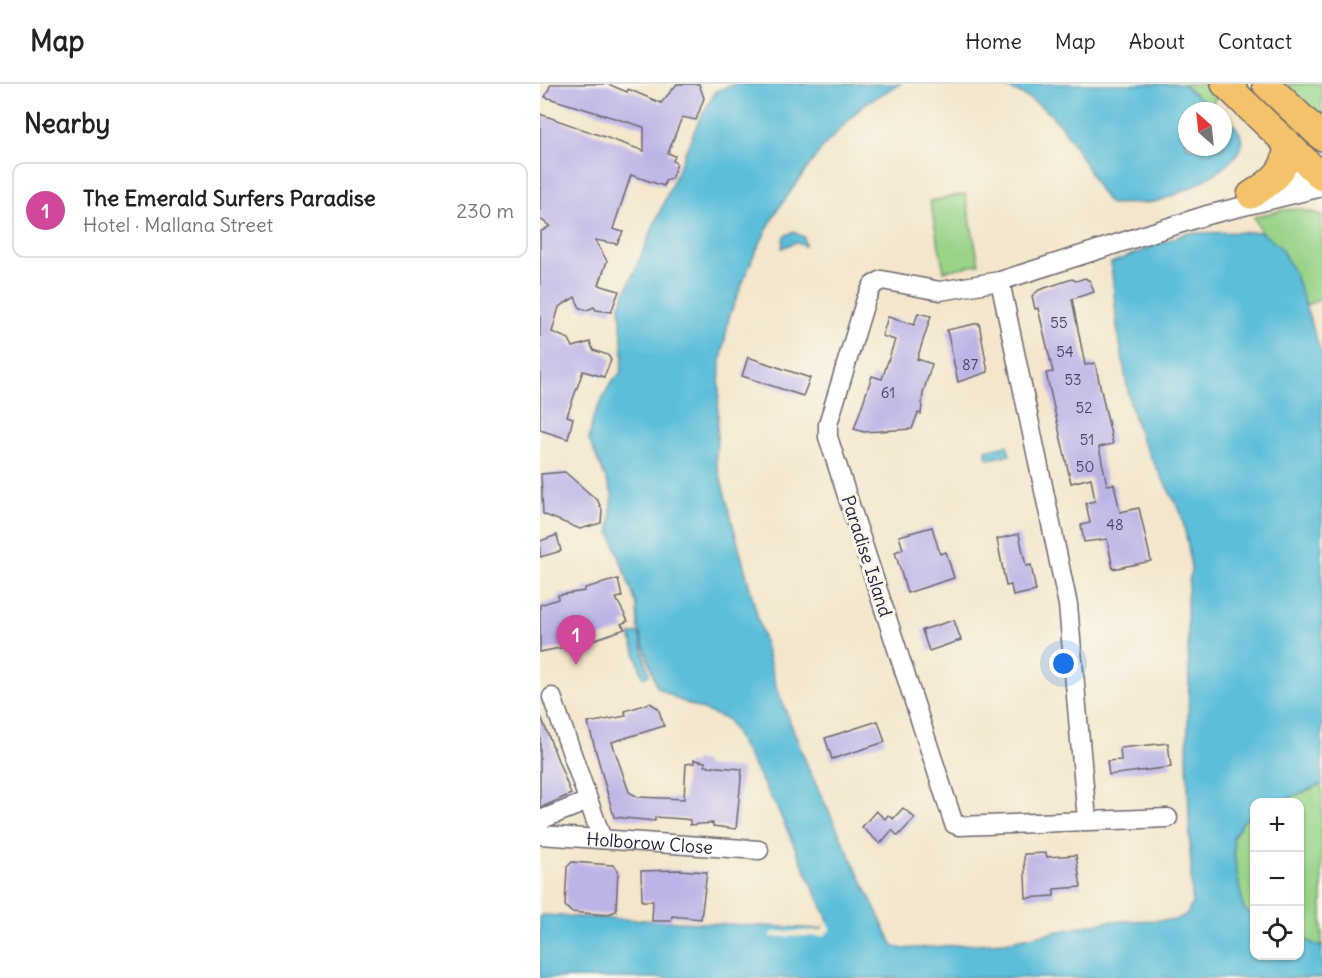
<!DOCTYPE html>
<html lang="en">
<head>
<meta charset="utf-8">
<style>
  body { margin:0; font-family:Delius,sans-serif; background:#f2f2f2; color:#222 }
  .controls { position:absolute; right:18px; bottom:18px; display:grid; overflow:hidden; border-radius:12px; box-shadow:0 2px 4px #0004 }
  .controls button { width:54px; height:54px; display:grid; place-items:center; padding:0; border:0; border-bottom:2px solid #e0e0e0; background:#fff; color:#222; font:30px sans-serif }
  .compass { position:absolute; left:638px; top:18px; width:54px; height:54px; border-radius:50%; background:#fff; box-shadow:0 2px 4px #0004; rotate:333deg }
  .you { position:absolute; left:524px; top:580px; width:21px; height:21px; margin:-15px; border:4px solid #fff; border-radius:50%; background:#1a73e8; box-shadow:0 0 0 9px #1a73e833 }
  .badge { display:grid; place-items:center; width:39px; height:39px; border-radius:50%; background:#d1495b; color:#fff; font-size:20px; font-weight:700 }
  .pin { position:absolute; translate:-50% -50px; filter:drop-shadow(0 2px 3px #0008) }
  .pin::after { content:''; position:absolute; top:32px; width:21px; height:18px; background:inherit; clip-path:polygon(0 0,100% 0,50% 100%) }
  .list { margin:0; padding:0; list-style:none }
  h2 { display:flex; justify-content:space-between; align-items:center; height:78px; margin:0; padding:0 24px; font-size:26px }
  h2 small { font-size:20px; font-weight:400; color:#767676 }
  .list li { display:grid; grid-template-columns:39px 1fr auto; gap:18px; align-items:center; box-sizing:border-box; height:96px; margin:0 12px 12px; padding:0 12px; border:2px solid #e0e0e0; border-radius:12px }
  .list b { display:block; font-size:22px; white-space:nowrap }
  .list p { margin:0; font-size:20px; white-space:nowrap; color:#767676 }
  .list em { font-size:20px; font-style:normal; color:#767676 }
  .icon { flex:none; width:33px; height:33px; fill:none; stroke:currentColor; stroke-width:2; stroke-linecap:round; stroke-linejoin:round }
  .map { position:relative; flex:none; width:782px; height:894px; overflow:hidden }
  header { display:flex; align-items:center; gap:36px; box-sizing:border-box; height:84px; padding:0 30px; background:#fff; border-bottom:2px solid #e0e0e0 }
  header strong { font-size:28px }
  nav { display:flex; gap:33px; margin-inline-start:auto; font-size:21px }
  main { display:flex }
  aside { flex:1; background:#fff }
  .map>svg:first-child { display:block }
</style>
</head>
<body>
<header>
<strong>Map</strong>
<nav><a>Home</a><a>Map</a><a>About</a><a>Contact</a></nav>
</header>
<main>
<aside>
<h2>Nearby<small></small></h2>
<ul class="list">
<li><span class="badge" style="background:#d1479c">1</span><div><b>The Emerald Surfers Paradise</b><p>Hotel · Mallana Street</p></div><em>230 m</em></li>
</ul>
</aside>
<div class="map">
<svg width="782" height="894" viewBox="0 0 782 894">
  <rect width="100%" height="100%" fill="#fbf7ec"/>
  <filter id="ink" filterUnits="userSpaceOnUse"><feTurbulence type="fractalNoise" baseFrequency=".0167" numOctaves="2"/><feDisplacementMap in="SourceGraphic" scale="12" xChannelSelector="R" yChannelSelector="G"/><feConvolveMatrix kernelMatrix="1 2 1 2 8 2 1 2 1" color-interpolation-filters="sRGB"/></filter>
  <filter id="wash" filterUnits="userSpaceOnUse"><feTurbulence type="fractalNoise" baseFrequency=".008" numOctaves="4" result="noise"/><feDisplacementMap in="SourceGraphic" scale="24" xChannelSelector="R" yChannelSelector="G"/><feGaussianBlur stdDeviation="1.35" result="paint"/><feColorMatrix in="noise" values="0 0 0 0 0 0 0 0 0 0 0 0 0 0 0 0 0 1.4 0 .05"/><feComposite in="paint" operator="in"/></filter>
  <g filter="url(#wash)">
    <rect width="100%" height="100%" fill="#f3e6cc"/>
    <g fill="#99d489" stroke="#5e7b62" stroke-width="1.5">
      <polygon points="642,0 669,0 679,7 671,23"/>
      <polygon points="746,0 782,0 782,35 747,1"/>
      <polygon points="425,110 439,180 404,187 390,117"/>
      <polygon points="759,125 782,131 782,215 766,221 745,172 721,148 714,133 742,126"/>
      <polygon points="782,700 782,863 760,854 760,718 740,718"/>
      <polygon points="714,730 714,835 703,823 695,779 693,753 704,736"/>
    </g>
    <g fill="#5bbed9" stroke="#3e708a" stroke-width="1.5">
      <polygon points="195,0 360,0 324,20 281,65 236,128 213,173 189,233 180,282 176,377 236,602 269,686 353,862 362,865 465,858 570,837 635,836 647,830 652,819 647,675 649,597 647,514 651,484 648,461 641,429 601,355 590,319 577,242 571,179 647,149 721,148 740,163 755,190 782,272 782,700 740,718 714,718 714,730 704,736 693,753 695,779 703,823 714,835 714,872 760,872 760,854 782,863 782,894 0,894 0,833 3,831 281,845 288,836 239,728 188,636 139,616 117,603 98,543 97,522 70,447 72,409 49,356 53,334 69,302 81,288 83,273 80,221 160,34 176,7"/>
      <path d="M458,0H642L676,27H647V63H683V32C690,38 699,43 701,53C708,80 634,114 613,118C599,120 584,119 570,120C556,105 553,93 543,76C517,32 506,19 458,0Z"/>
      <polygon points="253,148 264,153 265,162 256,158 242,164 244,152"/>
      <polygon points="467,361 470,371 449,375 446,372 446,366"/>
      <polygon points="99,549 109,591 103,594 90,551"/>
    </g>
    <polygon fill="#f3e6cc" points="261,784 291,845 284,852 230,853 233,848 281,846 283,843 282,840 285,836"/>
    <g id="blocks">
      <g fill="#bcb4e6">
        <polygon points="11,0 68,0 87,8 88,5 121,19 137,0 159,0 164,14 156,36 142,33 128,69 135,72 133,77 137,80 131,95 125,97 124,102 91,91 73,145 83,148 77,160 55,156 67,177 59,201 79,207 71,228 56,226 54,223 47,226 40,224 35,213 19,223 12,248 29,255 33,263 50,258 53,266 68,271 71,276 64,293 43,287 27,332 33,334 28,355 0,346 0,148 10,142 0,135 0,30 104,67 104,43 5,13"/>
        <polygon points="545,194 550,197 554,208 532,215 545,281 555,279 573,360 559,363 567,401 574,400 580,428 599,424 611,477 573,485 567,455 544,458 541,441 550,439 546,419 555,417 551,394 531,399 506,289 513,288 498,224 495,225 492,212 499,206 532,195 536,197"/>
        <polygon points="378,229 391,232 377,275 392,280 383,309 381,330 378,329 372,345 324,348 314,345 332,292 342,295 355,256 342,252 348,233 374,241"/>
        <polygon points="439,239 448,288 418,298 407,246"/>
        <polygon points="208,273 270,294 263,312 202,292"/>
        <polygon points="25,388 58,417 62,426 61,439 40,445 3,430 1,390"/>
        <polygon points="392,443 400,470 406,468 414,494 367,509 355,468 363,465 359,452"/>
        <polygon points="479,450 486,482 491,481 496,507 473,512 471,501 466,502 457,455"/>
        <polygon points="17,451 21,467 0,473 0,457"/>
        <polygon points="78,495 82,513 76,514 88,537 81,540 85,545 44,559 0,568 0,521 18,515 18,511 45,507 45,504"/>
        <polygon points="414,536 421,556 389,567 382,546"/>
        <polygon points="110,619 118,624 124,642 72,658 89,708 98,713 144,715 146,680 154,679 154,676 165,678 165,682 202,685 196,745 173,742 173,739 150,741 150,736 143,735 115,733 115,737 74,733 48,639 86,632 85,627"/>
        <polygon points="0,630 31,710 0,724"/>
        <polygon points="338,637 345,658 292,675 285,654"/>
        <polygon points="628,659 631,683 569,691 567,677 581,676 580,664"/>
        <polygon points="363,724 375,734 358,752 352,746 340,760 322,743 336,727 345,735 348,731 353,735"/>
        <polygon points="506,769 507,773 536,771 541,803 514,805 514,812 486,814 484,770"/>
        <polygon points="32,778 73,781 78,786 76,827 66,831 31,828 25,822 27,783"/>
        <polygon points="139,786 167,788 161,835 132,832 131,837 112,837 113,817 102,817 101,787"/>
      </g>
    </g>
  </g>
  <g filter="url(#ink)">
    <use href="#blocks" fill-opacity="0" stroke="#6b676e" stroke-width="1.5"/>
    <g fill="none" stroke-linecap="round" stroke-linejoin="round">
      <defs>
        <g id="minor">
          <polyline points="724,107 782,87"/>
          <polyline points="460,197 528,521 547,736"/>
          <polyline points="12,613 62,755"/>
          <polyline points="628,734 419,742 414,740 288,353 288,340 326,215 333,201 342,196 400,207 460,197 667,131 782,103"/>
          <polyline points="0,736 48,717"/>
          <path id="s1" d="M0,751L219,766"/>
        </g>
        <g id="highway">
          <polyline points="685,0 782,93"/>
          <polyline points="726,0 782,53"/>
          <path d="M711,111C732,98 751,84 746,57"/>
        </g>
      </defs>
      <use href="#minor" stroke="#6b676e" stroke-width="21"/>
      <use href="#highway" stroke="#6b676e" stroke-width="30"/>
      <use href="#minor" stroke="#fff" stroke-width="18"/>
      <use href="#highway" stroke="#f3c26a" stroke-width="27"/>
    </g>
  </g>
  <g text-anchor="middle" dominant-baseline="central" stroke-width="6" stroke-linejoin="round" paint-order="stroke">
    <g font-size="15" fill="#484666">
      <text x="519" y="238">55</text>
      <text x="525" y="267">54</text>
      <text x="430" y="280">87</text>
      <text x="533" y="295">53</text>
      <text x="348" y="308">61</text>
      <text x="544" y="323">52</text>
      <text x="547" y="355">51</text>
      <text x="545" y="382">50</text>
      <text x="575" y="440">48</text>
    </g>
    <g font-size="18" fill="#22223b" stroke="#fbf7ec">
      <text transform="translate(327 472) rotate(72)">Paradise Island</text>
      <text stroke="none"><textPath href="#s1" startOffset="110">Holborow Close</textPath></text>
    </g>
  </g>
</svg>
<div class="controls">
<button>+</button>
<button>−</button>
<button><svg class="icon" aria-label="locate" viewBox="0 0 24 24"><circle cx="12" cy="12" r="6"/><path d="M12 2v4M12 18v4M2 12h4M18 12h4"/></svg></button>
</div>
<svg class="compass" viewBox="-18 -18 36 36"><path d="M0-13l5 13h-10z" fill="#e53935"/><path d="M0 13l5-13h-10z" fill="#767676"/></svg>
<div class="you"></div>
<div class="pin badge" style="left:36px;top:581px;background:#d1479c">1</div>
</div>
</main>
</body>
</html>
